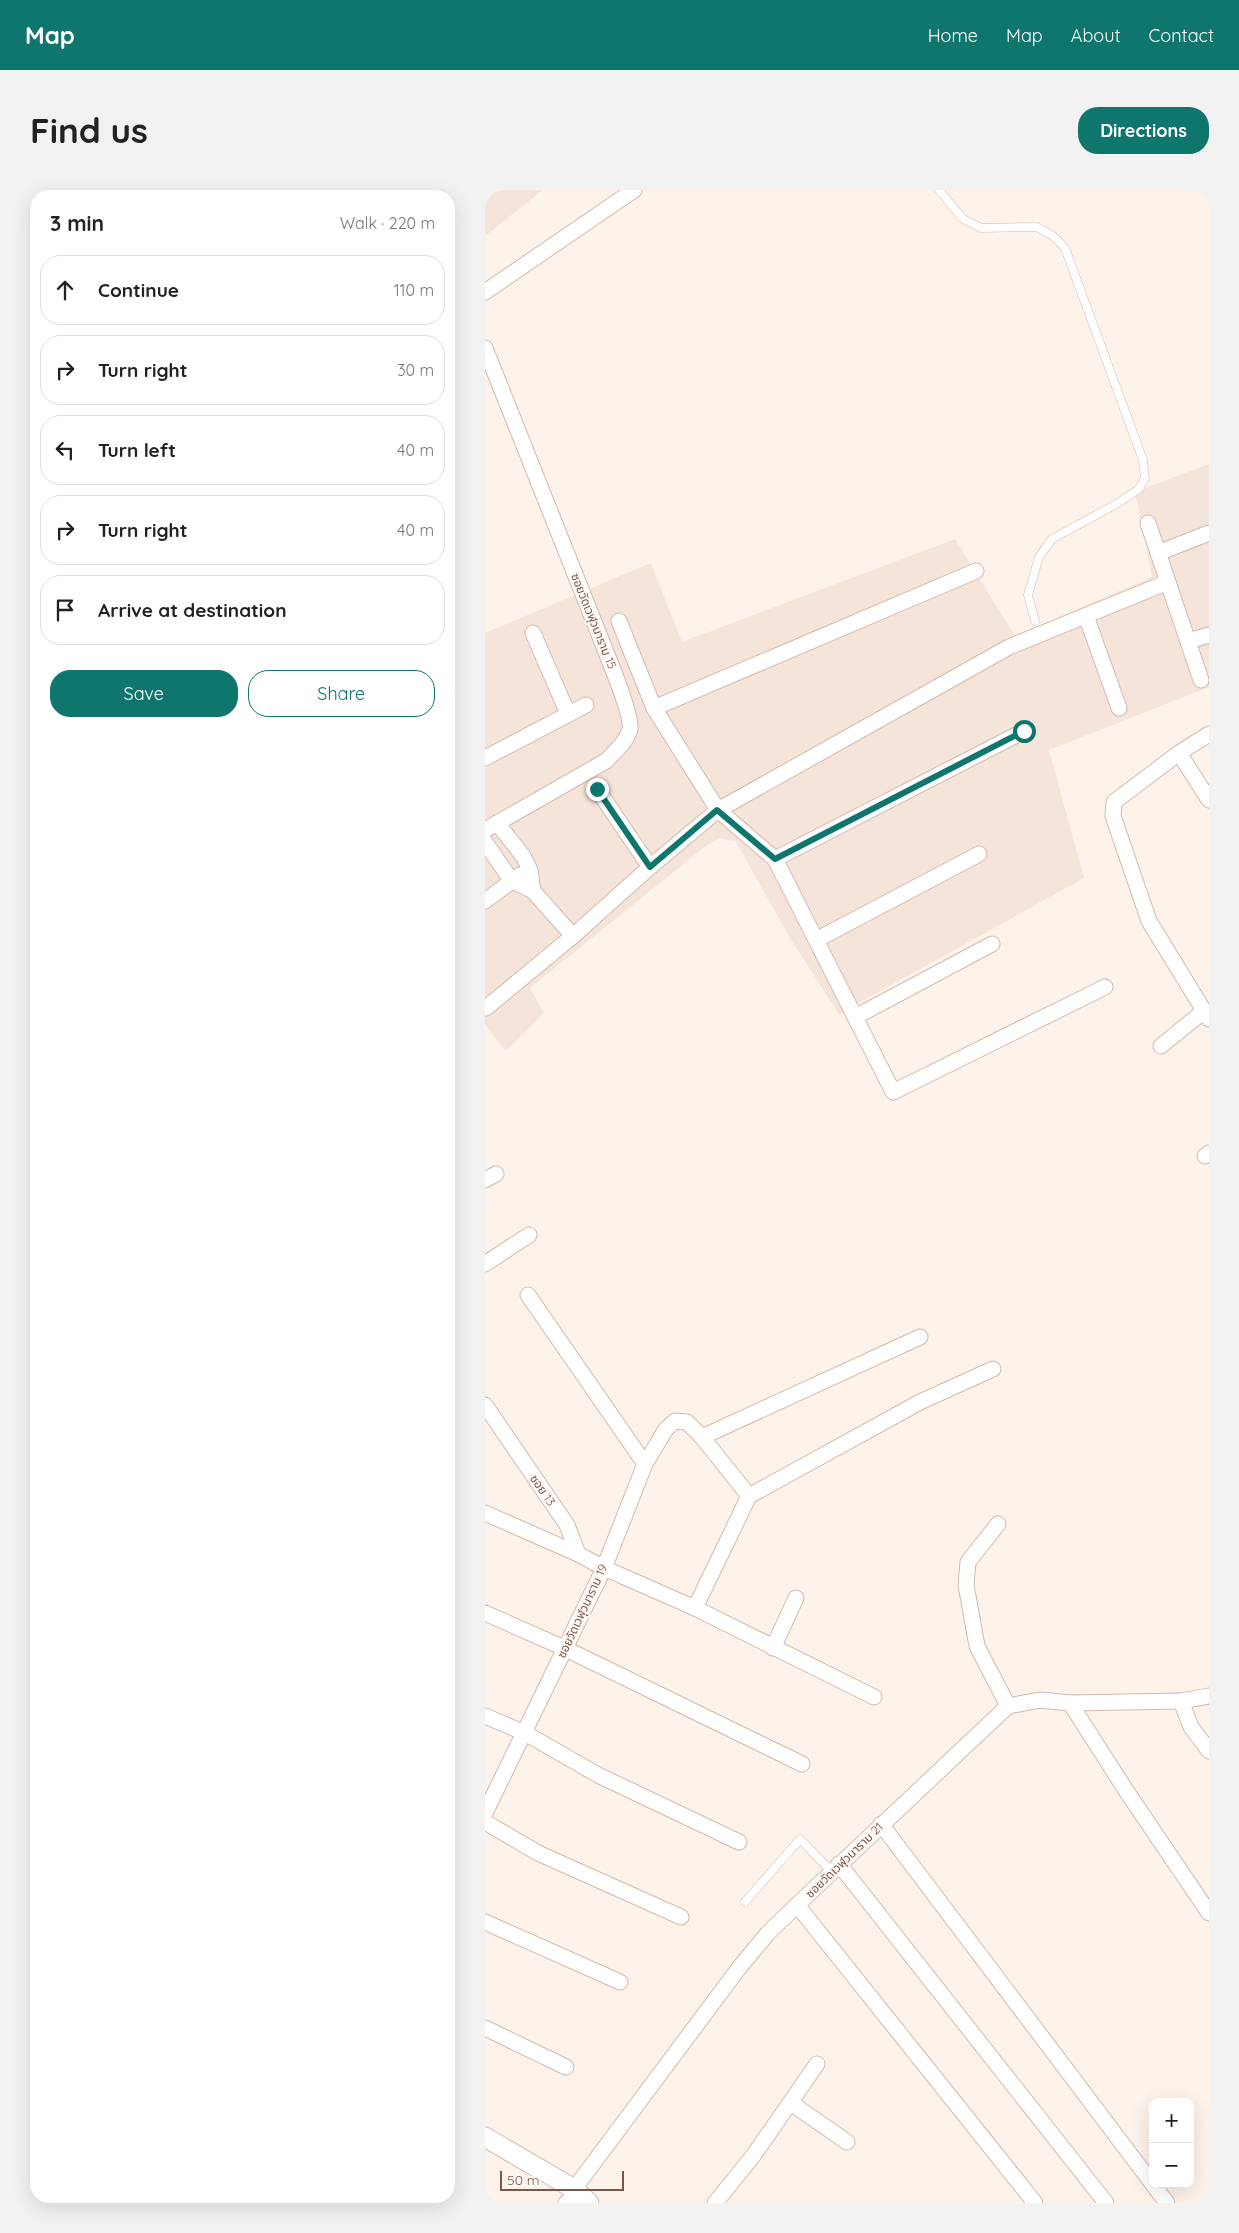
<!DOCTYPE html>
<html lang="en">
<head>
<meta charset="utf-8">
<style>
  body { margin:0; font-family:Quicksand,"Noto Sans Thai",sans-serif; background:#f2f2f2; color:#222 }
  .controls { position:absolute; right:15px; bottom:15px; display:grid; overflow:hidden; border-radius:10px; box-shadow:0 5px 20px #0002 }
  .controls button { width:45px; height:45px; display:grid; place-items:center; padding:0; border:0; border-bottom:1px solid #e0e0e0; background:#fff; color:#222; font:25px sans-serif }
  .scale { position:absolute; left:15px; bottom:12px; width:124px; box-sizing:border-box; padding-left:5px; border:2px solid #7a564d; border-top:0; font-size:14px; line-height:18px; white-space:nowrap; color:#7a564d; -webkit-text-stroke:4px #fff8f2; paint-order:stroke }
  .stop { position:absolute; width:15px; height:15px; margin:-11px; border:4px solid #0f766e; border-radius:50%; background:#fff }
  .stop.end { background:#0f766e; border-color:#fff; box-shadow:0 1px 5px #0008 }
  .list { margin:0; padding:0; list-style:none }
  h2 { display:flex; justify-content:space-between; align-items:center; height:65px; margin:0; padding:0 20px; font-size:21px }
  h2 small { font-size:16px; font-weight:400; color:#767676 }
  .list li { display:grid; grid-template-columns:32px 1fr auto; gap:15px; align-items:center; box-sizing:border-box; height:70px; margin:0 10px 10px; padding:0 10px; border:1px solid #e0e0e0; border-radius:20px }
  .list b { display:block; font-size:19px; white-space:nowrap }
  .list em { font-size:16px; font-style:normal; color:#767676 }
  .actions { display:flex; gap:10px; padding:15px 20px }
  .actions a { flex:1; padding:11px 0; border:1px solid #0f766e; border-radius:20px; text-align:center; font-size:18px; color:#0f766e }
  .actions .main { background:#0f766e; color:#fff }
  .icon { flex:none; width:28px; height:28px; fill:none; stroke:currentColor; stroke-width:2; stroke-linecap:round; stroke-linejoin:round }
  .map { position:relative; flex:none; width:724px; height:2013px; overflow:hidden; border-radius:20px }
  header { display:flex; align-items:center; gap:30px; box-sizing:border-box; height:70px; padding:0 25px; background:#0f766e; color:#fff }
  header strong { font-size:24px }
  nav { display:flex; gap:28px; margin-inline-start:auto; font-size:18px }
  .intro { display:flex; align-items:center; justify-content:space-between; box-sizing:border-box; height:120px; padding:0 30px }
  h1 { margin:0; font-size:35px }
  .button { padding:12px 22px; border-radius:20px; background:#0f766e; color:#fff; font-size:18px; font-weight:700 }
  main { display:flex; gap:30px; padding:0 30px }
  aside { flex:1; background:#fff; border-radius:20px; box-shadow:0 5px 20px #0002 }
  .map>svg:first-child { display:block }
</style>
</head>
<body>
<header>
<strong>Map</strong>
<nav><a>Home</a><a>Map</a><a>About</a><a>Contact</a></nav>
</header>
<div class="intro"><h1>Find us</h1><a class="button">Directions</a></div>
<main>
<aside>
<h2>3 min<small>Walk · 220 m</small></h2>
<ul class="list">
<li><svg class="icon" aria-label="ahead" viewBox="0 0 24 24"><path d="M12 20V5M6 11l6-6 6 6"/></svg><div><b>Continue</b></div><em>110 m</em></li>
<li><svg class="icon" aria-label="right" viewBox="0 0 24 24"><path d="M7 20v-9h11M14 6l5 5-5 5"/></svg><div><b>Turn right</b></div><em>30 m</em></li>
<li><svg class="icon" aria-label="left" viewBox="0 0 24 24"><path d="M17 20v-9H6M10 6l-5 5 5 5"/></svg><div><b>Turn left</b></div><em>40 m</em></li>
<li><svg class="icon" aria-label="right" viewBox="0 0 24 24"><path d="M7 20v-9h11M14 6l5 5-5 5"/></svg><div><b>Turn right</b></div><em>40 m</em></li>
<li><svg class="icon" aria-label="arrive" viewBox="0 0 24 24"><path d="M6 21V4h12l-3 4 3 4H6"/></svg><div><b>Arrive at destination</b></div></li>
</ul>
<div class="actions"><a class="main">Save</a><a>Share</a></div>
</aside>
<div class="map">
<svg width="724" height="2013" viewBox="0 0 724 2013">
  <rect width="100%" height="100%" fill="#fdf3eb"/>
  <g fill="#f5e4d9">
    <polygon points="0,0 58,0 0,46"/>
    <polygon points="724,274 724,497 564,560 599,688 354,824 305,748 251,652 235,648 222,655 45,798 59,823 21,861 0,835 0,443 166,373 197,452 470,349 530,446 667,387 650,302"/>
  </g>
  <g fill="none" stroke-linecap="round" stroke-linejoin="round">
    <defs>
      <g id="service">
        <polyline points="454,0 478,29 496,38 552,37 568,46 580,58 658,270 660,288 654,299 633,313 567,349 554,367 543,405 550,431"/>
        <polyline points="260,1712 315,1649 347,1682"/>
      </g>
      <g id="minor">
        <polyline points="0,102 149,0"/>
        <path d="M0,158L127,477C132,490 147,528 145,539C141,553 130,561 121,571L0,640"/>
        <polyline points="663,333 716,490"/>
        <polyline points="673,363 724,343"/>
        <polyline points="601,426 634,518"/>
        <polyline points="134,431 169,518 233,620 290,669 539,541"/>
        <polyline points="48,443 83,524"/>
        <polyline points="703,451 724,445"/>
        <polyline points="169,518 491,381"/>
        <polyline points="724,544 694,563 629,612 628,626 664,731 724,829"/>
        <polyline points="694,563 724,610"/>
        <polyline points="0,568 101,515"/>
        <polyline points="112,599 165,677"/>
        <polyline points="12,633 38,666 45,680 48,701"/>
        <polyline points="0,652 26,690 48,701 88,746"/>
        <polyline points="290,669 408,902 620,797"/>
        <polyline points="0,711 35,685"/>
        <polyline points="331,750 494,664"/>
        <polyline points="1,818 88,746 165,677 233,620 524,457 683,392"/>
        <polyline points="370,827 507,754"/>
        <polyline points="676,856 719,821"/>
        <polyline points="720,966 724,963"/>
        <polyline points="0,990 11,984"/>
        <polyline points="0,1074 44,1045"/>
        <polyline points="43,1105 160,1274"/>
        <polyline points="0,1215 82,1335 93,1364 119,1378 210,1418 389,1507"/>
        <polyline points="217,1247 435,1147"/>
        <polyline points="0,1323 93,1364"/>
        <polyline points="513,1334 483,1372 481,1395 492,1456 523,1516"/>
        <polyline points="210,1418 264,1306 435,1212 508,1179"/>
        <polyline points="0,1423 79,1458 317,1574"/>
        <polyline points="288,1458 311,1408"/>
        <polyline points="696,1511 706,1537 724,1561"/>
        <polyline points="585,1513 642,1602 724,1723"/>
        <polyline points="0,1526 40,1543 113,1585 254,1652"/>
        <polyline points="0,1623 119,1378 160,1274 181,1239 190,1231 202,1232 217,1247 264,1306"/>
        <polyline points="0,1632 53,1663 196,1727"/>
        <polyline points="396,1634 682,2013"/>
        <polyline points="354,1674 621,2013"/>
        <polyline points="312,1715 550,2013"/>
        <polyline points="0,1732 135,1792"/>
        <polyline points="0,1838 81,1877"/>
        <polyline points="306,1913 362,1952"/>
        <polyline points="89,1999 254,1778 283,1743 312,1715 523,1516 555,1510 585,1513 696,1511 724,1506"/>
        <polyline points="81,2013 93,2003"/>
        <polyline points="230,2013 268,1966 332,1874"/>
      </g>
      <polyline id="tertiary" points="0,1947 89,1999 104,2013"/>
    </defs>
    <use href="#service" stroke="#d1b9af" stroke-width="9"/>
    <use href="#minor" stroke="#d1b9af" stroke-width="17"/>
    <use href="#tertiary" stroke="#d1b9af" stroke-width="21"/>
    <use href="#service" stroke="#fff" stroke-width="8"/>
    <use href="#minor" stroke="#fff" stroke-width="15"/>
    <use href="#tertiary" stroke="#fff" stroke-width="19"/>
  </g>
  <g fill="none" stroke-linecap="round" stroke-linejoin="round">
    <polyline stroke="#0f766e" stroke-width="6" points="112,599 165,677 232,620 290,669 539,541"/>
  </g>
  <g text-anchor="middle" dominant-baseline="central" stroke-width="4" stroke-linejoin="round" paint-order="stroke">
    <g font-size="12" fill="#7a564d" stroke="#fff8f2">
      <text transform="translate(109 431) rotate(68)">ซอยวัดเวฬุวนาราม 15</text>
      <text transform="translate(58 1300) rotate(56)">ซอย 13</text>
      <text transform="translate(97 1421) rotate(-65)">ซอยวัดเวฬุวนาราม 19</text>
      <text transform="translate(359 1670) rotate(-44)">ซอยวัดเวฬุวนาราม 21</text>
    </g>
  </g>
</svg>
<div class="controls">
<button>+</button>
<button>−</button>
</div>
<div class="scale">50 m</div>
<div class="stop" style="left:539px;top:541px"></div>
<div class="stop end" style="left:112px;top:599px"></div>
</div>
</main>
</body>
</html>
